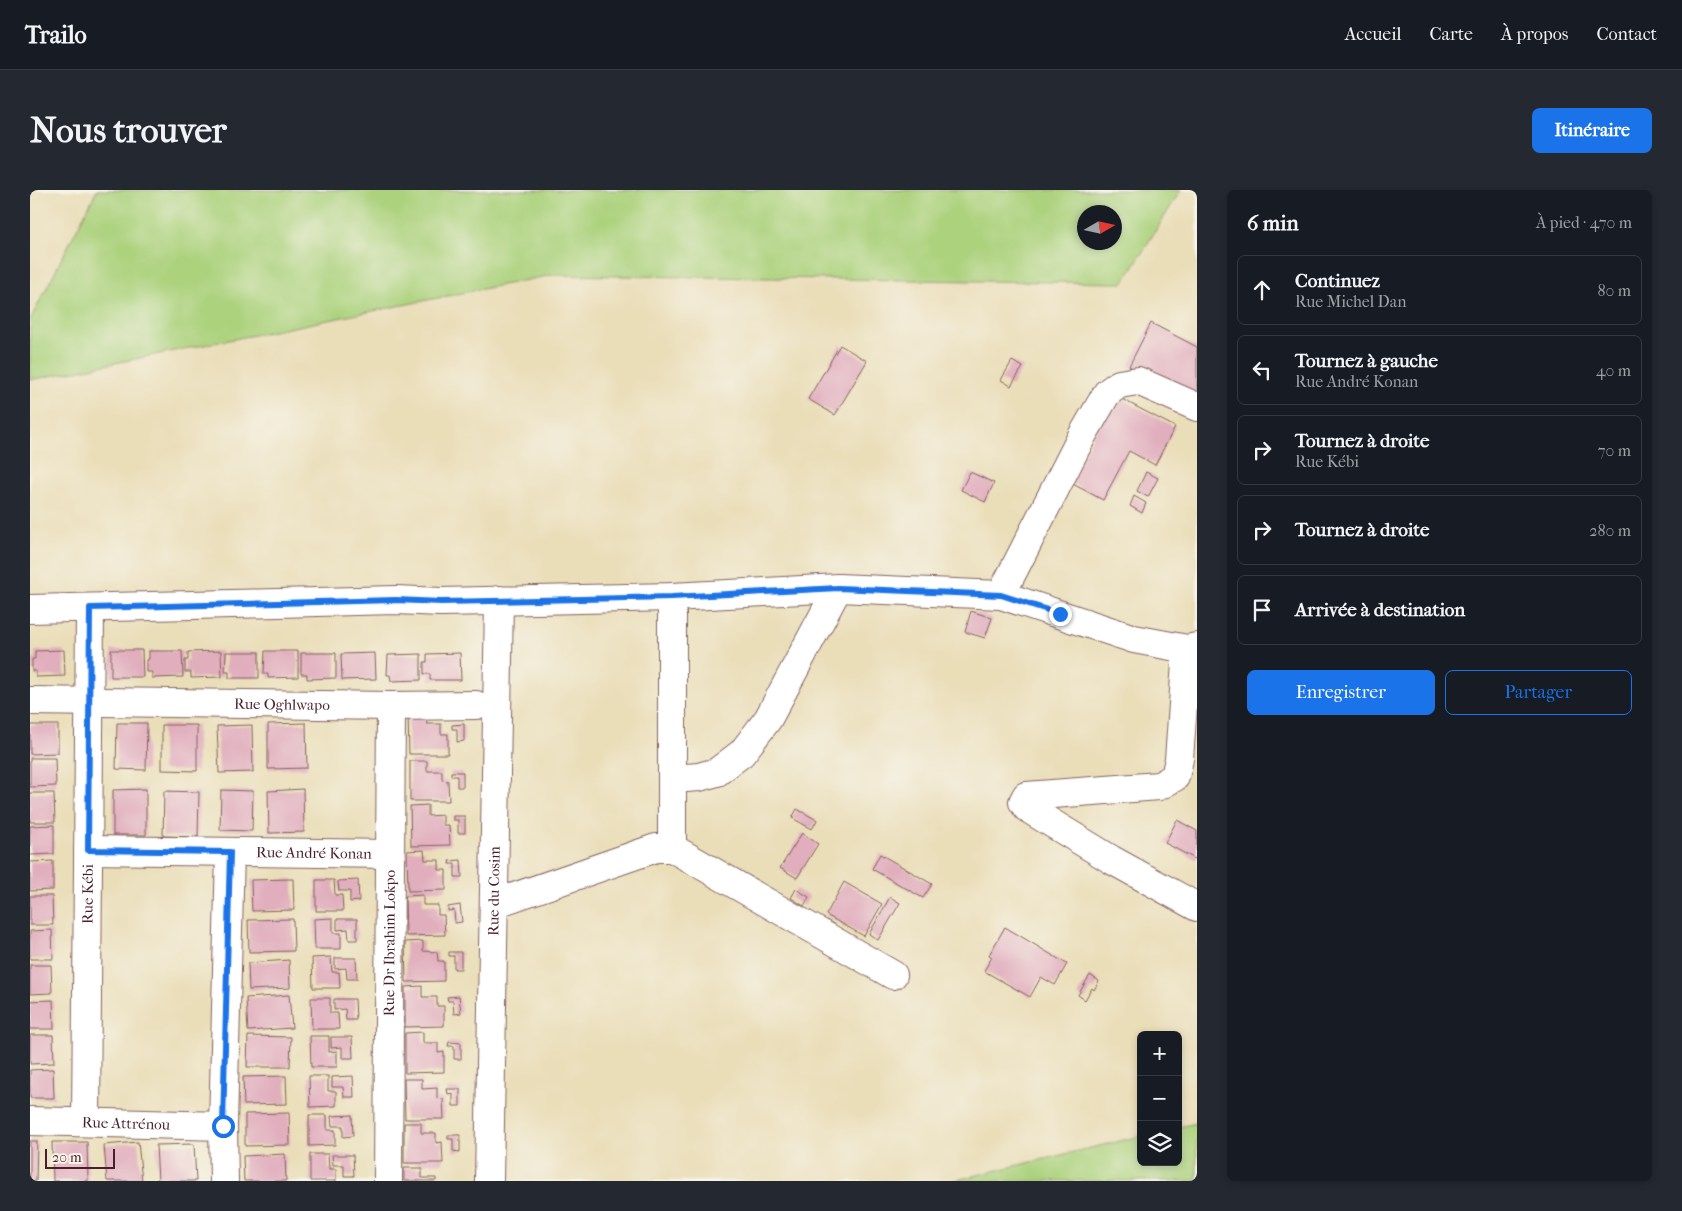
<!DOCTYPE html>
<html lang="fr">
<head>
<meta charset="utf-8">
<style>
  body { margin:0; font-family:"IM FELL French Canon",serif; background:#242831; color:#f1f3f6 }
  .controls { position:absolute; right:15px; bottom:15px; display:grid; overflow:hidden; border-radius:8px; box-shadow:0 2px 8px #0003 }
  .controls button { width:45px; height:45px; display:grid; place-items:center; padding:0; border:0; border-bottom:1px solid #363941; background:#171b24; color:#f1f3f6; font:25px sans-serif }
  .compass { position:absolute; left:1047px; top:15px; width:45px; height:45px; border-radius:50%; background:#171b24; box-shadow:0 2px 8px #0003; rotate:81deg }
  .scale { position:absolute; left:15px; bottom:12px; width:70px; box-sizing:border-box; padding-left:5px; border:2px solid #4a1f2b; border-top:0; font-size:14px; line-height:18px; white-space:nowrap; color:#4a1f2b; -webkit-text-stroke:4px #f7f3e8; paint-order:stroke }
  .stop { position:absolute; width:15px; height:15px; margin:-11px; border:4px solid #1a73e8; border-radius:50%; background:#fff }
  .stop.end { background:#1a73e8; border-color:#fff; box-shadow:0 1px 5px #0008 }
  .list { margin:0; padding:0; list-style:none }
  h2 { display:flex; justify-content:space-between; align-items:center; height:65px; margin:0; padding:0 20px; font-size:21px }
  h2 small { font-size:16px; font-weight:400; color:#9ea1a6 }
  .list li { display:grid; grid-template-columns:32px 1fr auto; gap:15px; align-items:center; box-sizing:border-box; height:70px; margin:0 10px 10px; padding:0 10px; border:1px solid #363941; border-radius:8px }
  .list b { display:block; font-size:19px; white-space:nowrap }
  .list p { margin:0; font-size:16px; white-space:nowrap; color:#9ea1a6 }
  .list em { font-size:16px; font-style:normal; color:#9ea1a6 }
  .actions { display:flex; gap:10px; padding:15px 20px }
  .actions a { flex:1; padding:11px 0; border:1px solid #1a73e8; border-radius:8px; text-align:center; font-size:18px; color:#1a73e8 }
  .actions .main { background:#1a73e8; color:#fff }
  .icon { flex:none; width:28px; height:28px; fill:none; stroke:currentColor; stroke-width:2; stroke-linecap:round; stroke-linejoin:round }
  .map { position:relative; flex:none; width:1167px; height:991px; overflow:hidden; border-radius:8px }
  header { display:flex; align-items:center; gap:30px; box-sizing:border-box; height:70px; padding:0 25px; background:#171b24; border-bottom:1px solid #363941 }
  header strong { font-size:24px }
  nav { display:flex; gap:28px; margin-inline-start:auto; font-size:18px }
  .intro { display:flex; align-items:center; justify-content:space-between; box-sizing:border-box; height:120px; padding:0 30px }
  h1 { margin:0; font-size:35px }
  .button { padding:12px 22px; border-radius:8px; background:#1a73e8; color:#fff; font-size:18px; font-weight:700 }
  main { display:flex; gap:30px; padding:0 30px }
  aside { flex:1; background:#171b24; border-radius:8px; box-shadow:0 2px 8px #0003 }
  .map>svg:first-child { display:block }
</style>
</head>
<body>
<header>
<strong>Trailo</strong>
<nav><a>Accueil</a><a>Carte</a><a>À propos</a><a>Contact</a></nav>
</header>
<div class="intro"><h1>Nous trouver</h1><a class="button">Itinéraire</a></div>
<main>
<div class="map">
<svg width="1167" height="991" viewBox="0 0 1167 991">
  <rect width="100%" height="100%" fill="#f7f3e8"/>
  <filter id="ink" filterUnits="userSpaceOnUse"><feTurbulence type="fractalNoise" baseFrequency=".02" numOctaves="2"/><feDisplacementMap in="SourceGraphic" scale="10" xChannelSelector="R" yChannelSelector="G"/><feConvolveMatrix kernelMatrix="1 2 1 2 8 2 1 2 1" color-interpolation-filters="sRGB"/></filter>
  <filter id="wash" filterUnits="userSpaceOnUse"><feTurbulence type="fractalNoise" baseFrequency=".0096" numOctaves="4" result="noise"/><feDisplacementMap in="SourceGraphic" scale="20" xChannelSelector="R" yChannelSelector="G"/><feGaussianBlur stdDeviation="1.12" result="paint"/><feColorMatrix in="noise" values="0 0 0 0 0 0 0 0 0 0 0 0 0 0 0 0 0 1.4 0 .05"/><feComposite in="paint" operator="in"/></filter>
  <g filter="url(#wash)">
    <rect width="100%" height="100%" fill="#eadeb9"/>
    <g fill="#acd27d" stroke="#7b7854" fill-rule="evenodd">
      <path d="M67,0H1151L1093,93L522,85L0,190V130ZM1054,22H1084V52H1054Z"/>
      <polygon points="1167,933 1167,991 922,991 1111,946 1111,972 1148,972 1148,937"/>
    </g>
    <g id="blocks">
      <g fill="#e1aebe">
        <polygon points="1121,133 1167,157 1167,202 1163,210 1099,176"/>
        <polygon points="810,155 837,171 805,225 778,209"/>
        <polygon points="982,171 993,177 981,196 971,190"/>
        <polygon points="1084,205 1145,237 1125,275 1099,261 1073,310 1039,292"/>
        <polygon points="940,282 964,293 955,312 931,300"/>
        <polygon points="1116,282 1128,288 1118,307 1107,301"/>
        <polygon points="1104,306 1116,313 1112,323 1100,316"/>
        <polygon points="941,421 962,428 955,448 935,442"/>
        <polygon points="34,460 35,486 6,487 6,481 2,481 2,469 5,469 5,461"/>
        <polygon points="81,460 112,460 113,487 81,487"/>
        <polygon points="119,461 152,461 153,487 122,488 122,482 116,482 116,470 119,469"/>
        <polygon points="191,461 192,487 161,488 161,482 155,482 155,470 158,470 158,462"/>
        <polygon points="235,461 268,461 268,487 238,488 238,484 234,484"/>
        <polygon points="196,462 229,462 229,488 199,488 199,482 195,482"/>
        <polygon points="271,463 306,463 306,488 277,489 277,484 271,484"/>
        <polygon points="345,463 346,489 312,490 311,464"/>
        <polygon points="430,463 431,490 400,490 400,484 394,484 394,472 397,472 397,464"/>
        <polygon points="391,464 391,490 361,491 360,485 357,485 358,465"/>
        <polygon points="378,524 396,524 397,534 411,534 411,544 418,544 418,564 379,564"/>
        <polygon points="87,533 117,533 116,580 86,579"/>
        <polygon points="276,533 277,578 238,579 238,534"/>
        <polygon points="434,534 434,551 427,552 427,539 422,539 422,535"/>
        <polygon points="0,535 28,535 28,563 0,564"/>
        <polygon points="132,535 167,535 167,581 132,580"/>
        <polygon points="222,535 223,582 189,583 187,536"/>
        <polygon points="0,568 25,568 26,596 0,597"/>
        <polygon points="380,571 397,571 397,581 412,581 412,590 418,591 419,611 380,611"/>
        <polygon points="421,582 433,582 433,597 427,597 427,586 421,586"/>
        <polygon points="116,599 116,645 83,645 83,600"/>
        <polygon points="273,599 274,642 239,643 238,601"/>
        <polygon points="191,600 223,601 222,641 190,640"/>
        <polygon points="134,601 169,602 168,647 133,646"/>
        <polygon points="0,603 24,603 25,632 0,632"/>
        <polygon points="398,615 398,626 413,625 413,635 419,635 420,655 381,656 380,616"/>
        <polygon points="767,619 787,630 782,639 762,628"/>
        <polygon points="423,626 435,626 435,643 428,643 428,630 423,630"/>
        <polygon points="1147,630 1167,641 1167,670 1135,653"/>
        <polygon points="24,635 24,664 0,665 0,636"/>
        <polygon points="772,643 788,654 767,688 750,678"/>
        <polygon points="394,660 395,670 409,670 409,680 416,680 416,700 378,701 377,661"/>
        <polygon points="850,664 902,694 893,708 842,679"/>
        <polygon points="431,670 432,687 425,687 425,674 420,674 419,671"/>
        <polygon points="23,671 23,700 0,701 0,672"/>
        <polygon points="263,689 264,720 222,721 221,690"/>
        <polygon points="286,690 304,690 305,705 312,705 313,721 286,721"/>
        <polygon points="328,690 329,711 320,712 320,701 309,701 308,691"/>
        <polygon points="814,692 852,714 834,746 796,725"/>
        <polygon points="766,699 779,707 774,716 761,708"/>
        <polygon points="393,705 393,715 408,715 408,725 414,725 415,745 376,746 375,706"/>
        <polygon points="0,706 22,706 23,735 0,735"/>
        <polygon points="860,707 870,713 848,750 839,744"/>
        <polygon points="430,715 432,732 425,733 424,720 418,721 418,717"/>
        <polygon points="303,728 303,743 311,743 311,759 285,759 284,729"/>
        <polygon points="263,729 264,761 219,762 218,730"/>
        <polygon points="307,729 327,729 327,750 319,750 318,739 307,740"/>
        <polygon points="975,737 1037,774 1025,795 1011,787 1000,807 954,781 962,767 959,765"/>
        <polygon points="22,740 23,769 0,769 0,741"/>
        <polygon points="393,751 393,761 407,762 408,771 414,771 414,791 376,792 375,752"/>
        <polygon points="419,762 431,762 431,779 424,779 424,766 419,766"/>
        <polygon points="301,767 302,782 309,782 310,798 283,798 282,768"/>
        <polygon points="305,768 326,768 327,789 317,789 316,778 305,779"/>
        <polygon points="259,770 260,798 219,800 218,773"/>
        <polygon points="0,775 21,775 22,803 0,804"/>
        <polygon points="1060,785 1069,791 1064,800 1062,798 1055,810 1048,805"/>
        <polygon points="392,796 392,807 407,807 407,816 414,816 414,836 375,837 375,797"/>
        <polygon points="259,805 262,838 218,841 216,808"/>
        <polygon points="429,806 431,823 424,824 423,811 418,811 417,807"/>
        <polygon points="281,808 300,808 300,823 308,823 309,839 282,839"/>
        <polygon points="304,809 325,809 326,830 316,830 315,819 304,820"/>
        <polygon points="23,810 24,839 0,839 0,811"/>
        <polygon points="393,842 393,853 408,853 408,863 414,862 414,882 375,883 375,843"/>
        <polygon points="0,845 23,845 24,873 0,874"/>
        <polygon points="218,846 261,847 260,877 217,877"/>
        <polygon points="280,846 299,846 299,862 307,861 307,877 281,877"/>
        <polygon points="301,847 322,847 323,868 312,868 312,857 301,858"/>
        <polygon points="419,852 431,853 431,869 424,869 424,856 418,856"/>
        <polygon points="23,879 24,908 0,908 0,880"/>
        <polygon points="256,886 257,914 214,915 213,887"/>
        <polygon points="279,886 298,886 298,901 306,901 306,916 280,917"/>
        <polygon points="323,886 324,907 314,907 313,897 302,897 302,887"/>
        <polygon points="374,889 392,889 392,899 407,898 407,908 413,909 414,929 375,929"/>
        <polygon points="417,899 430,899 430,916 423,916 423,903 418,904"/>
        <polygon points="259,923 260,955 215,956 215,924"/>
        <polygon points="279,925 297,925 297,940 305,940 305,955 279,956"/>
        <polygon points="322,925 323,946 313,947 313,936 302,936 301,926"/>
        <polygon points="374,933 391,933 391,943 406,943 406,953 412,952 413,973 374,973"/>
        <polygon points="418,945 430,945 430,962 423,961 423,949 418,949"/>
        <polygon points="0,951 7,951 6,991 0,991"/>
        <polygon points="22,952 57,952 58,991 23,991"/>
        <polygon points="108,952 112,991 77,991 74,955"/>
        <polygon points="164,954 166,991 128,991 126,955"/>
        <polygon points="255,964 256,991 214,991 213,966"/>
        <polygon points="280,964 298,964 299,979 306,979 306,991 280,991"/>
        <polygon points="302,965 323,965 324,986 314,986 314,975 303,975"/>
        <polygon points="374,978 392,978 392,988 406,988 406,991 374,991"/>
      </g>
    </g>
  </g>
  <g filter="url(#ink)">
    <use href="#blocks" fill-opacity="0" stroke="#82625d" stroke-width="1"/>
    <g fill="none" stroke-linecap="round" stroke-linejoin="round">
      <defs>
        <g id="minor">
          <polyline points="971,405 1052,246 1077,203 1089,194 1108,191 1167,217"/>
          <polyline points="642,407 642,658"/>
          <polyline points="0,419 366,410 411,412 642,407 808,398 971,405 1104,449 1157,459 1167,457"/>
          <polyline points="1157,459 1149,569 1145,587 1129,596 996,606 993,612 997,618 1082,670 1167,717"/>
          <path id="s1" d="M0,511L361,516L446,515"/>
          <polyline points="643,589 669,587 687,582 712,563 738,529 808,398"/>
          <path id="s2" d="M58,660L360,664"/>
          <polyline points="464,714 626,658 642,658 863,785"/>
          <path id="s3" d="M0,931L193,936"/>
          <path id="s4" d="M56,932L60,419"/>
          <polyline points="194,991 193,936 200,662"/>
          <path id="s5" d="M358,991L361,516"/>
          <path id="s6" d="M459,991L469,410"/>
        </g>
      </defs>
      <use href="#minor" stroke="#82625d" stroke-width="30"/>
      <use href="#minor" stroke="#fff" stroke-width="28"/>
    </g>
  </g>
  <g fill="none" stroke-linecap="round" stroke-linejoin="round" filter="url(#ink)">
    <polyline stroke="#1a73e8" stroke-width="6" points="193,936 200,662 58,660 60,418 366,410 411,412 642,407 808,398 971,405 1030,424"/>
  </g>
  <g text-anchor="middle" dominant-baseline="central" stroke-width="4.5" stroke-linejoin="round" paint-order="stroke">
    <g font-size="15" fill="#4a1f2b" stroke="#f7f3e8">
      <text stroke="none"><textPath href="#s1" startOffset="252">Rue Oghlwapo</textPath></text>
      <text stroke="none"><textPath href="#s2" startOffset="226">Rue André Konan</textPath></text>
      <text stroke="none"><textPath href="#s6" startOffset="290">Rue du Cosim</textPath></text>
      <text stroke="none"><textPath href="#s4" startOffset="228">Rue Kébi</textPath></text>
      <text stroke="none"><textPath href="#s5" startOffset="238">Rue Dr Ibrahim Lokpo</textPath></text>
      <text stroke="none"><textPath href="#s3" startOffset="96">Rue Attrénou</textPath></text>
    </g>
  </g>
</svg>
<div class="controls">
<button>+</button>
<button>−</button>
<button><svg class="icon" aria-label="layers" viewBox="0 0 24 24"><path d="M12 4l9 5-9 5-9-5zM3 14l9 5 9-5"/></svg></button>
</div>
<svg class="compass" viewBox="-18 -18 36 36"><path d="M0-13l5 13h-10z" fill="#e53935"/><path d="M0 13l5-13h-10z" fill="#9ea1a6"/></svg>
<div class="scale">20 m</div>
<div class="stop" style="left:193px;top:936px"></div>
<div class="stop end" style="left:1030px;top:424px"></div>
</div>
<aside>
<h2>6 min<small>À pied · 470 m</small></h2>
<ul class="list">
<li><svg class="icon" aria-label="ahead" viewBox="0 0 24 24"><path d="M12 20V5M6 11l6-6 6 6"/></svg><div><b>Continuez</b><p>Rue Michel Dan</p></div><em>80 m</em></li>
<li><svg class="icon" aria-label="left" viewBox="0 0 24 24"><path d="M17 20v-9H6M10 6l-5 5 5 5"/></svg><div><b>Tournez à gauche</b><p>Rue André Konan</p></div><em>40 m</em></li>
<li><svg class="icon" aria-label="right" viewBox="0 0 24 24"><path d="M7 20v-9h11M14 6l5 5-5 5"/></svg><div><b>Tournez à droite</b><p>Rue Kébi</p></div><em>70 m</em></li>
<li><svg class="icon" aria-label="right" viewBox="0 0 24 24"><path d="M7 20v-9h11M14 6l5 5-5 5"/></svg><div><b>Tournez à droite</b></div><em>280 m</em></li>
<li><svg class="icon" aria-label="arrive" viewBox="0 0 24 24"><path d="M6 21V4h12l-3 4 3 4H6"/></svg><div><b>Arrivée à destination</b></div></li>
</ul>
<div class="actions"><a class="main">Enregistrer</a><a>Partager</a></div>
</aside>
</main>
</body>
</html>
